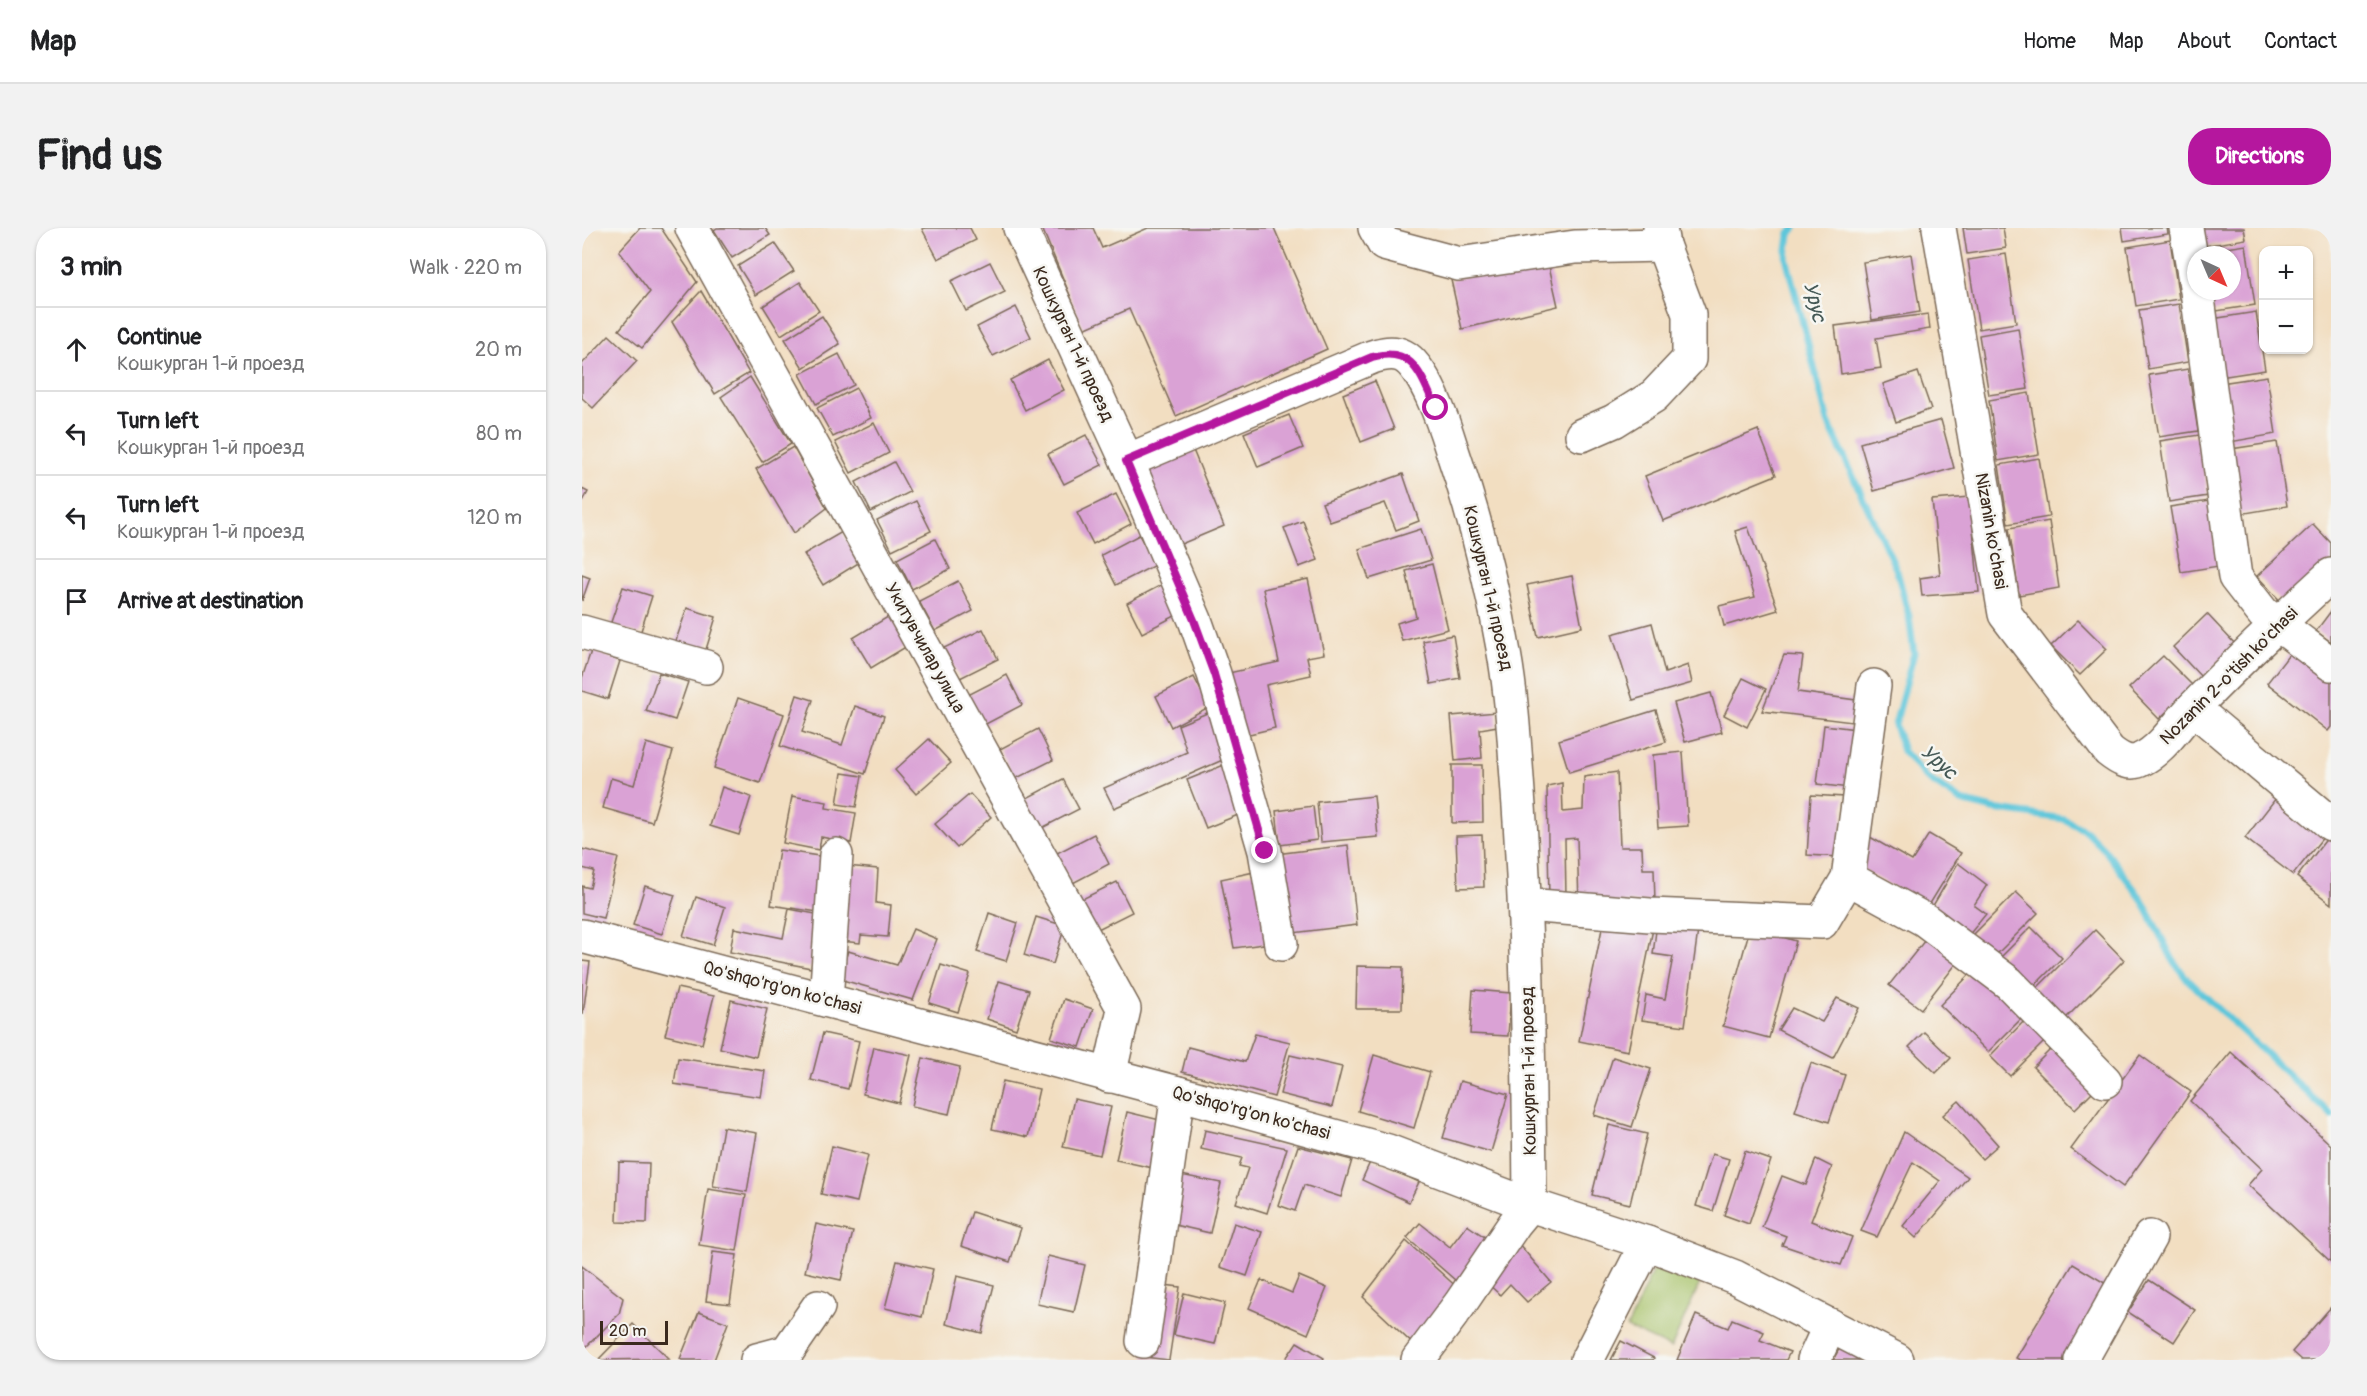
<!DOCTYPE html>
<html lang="en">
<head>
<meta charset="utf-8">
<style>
  body { margin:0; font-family:Pangolin,sans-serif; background:#f2f2f2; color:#202124 }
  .controls { position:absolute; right:18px; top:18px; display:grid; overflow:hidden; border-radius:12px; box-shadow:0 2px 4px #0004 }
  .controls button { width:54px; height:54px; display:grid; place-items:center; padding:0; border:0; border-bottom:2px solid #e0e0e0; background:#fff; color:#202124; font:30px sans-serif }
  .compass { position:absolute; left:1605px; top:18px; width:54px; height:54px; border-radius:50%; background:#fff; box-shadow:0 2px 4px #0004; rotate:136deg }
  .scale { position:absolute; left:18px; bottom:15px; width:68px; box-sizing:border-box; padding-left:6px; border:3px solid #3b2a1e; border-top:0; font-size:16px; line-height:21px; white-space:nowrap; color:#3b2a1e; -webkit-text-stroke:4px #f6f6f2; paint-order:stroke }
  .stop { position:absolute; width:18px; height:18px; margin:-14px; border:4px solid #b5179e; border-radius:50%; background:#fff }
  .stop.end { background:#b5179e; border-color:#fff; box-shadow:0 2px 6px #0008 }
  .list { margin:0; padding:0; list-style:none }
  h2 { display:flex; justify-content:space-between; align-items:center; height:78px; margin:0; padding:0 24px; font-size:26px }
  h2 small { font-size:20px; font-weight:400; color:#757577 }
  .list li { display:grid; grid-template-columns:39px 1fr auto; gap:18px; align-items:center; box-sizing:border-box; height:84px; padding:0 24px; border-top:2px solid #e0e0e0 }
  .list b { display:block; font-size:22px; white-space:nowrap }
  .list p { margin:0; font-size:20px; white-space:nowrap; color:#757577 }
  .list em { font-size:20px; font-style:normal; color:#757577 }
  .icon { flex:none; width:33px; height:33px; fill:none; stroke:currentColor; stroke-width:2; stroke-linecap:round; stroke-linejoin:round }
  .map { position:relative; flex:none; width:1749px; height:1132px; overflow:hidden; border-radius:24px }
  header { display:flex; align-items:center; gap:36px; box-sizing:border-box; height:84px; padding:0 30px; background:#fff; border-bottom:2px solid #e0e0e0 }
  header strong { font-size:28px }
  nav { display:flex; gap:33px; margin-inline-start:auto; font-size:21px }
  .intro { display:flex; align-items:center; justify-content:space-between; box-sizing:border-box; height:144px; padding:0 36px }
  h1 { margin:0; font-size:42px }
  .button { padding:15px 27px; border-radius:24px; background:#b5179e; color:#fff; font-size:21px; font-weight:700 }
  main { display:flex; gap:36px; padding:0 36px }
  aside { flex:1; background:#fff; border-radius:24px; box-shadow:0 2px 4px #0004 }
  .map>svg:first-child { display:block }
</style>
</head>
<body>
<header>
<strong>Map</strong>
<nav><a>Home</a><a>Map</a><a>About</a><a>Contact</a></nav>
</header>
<div class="intro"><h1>Find us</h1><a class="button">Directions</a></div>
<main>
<aside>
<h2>3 min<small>Walk · 220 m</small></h2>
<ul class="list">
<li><svg class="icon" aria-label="ahead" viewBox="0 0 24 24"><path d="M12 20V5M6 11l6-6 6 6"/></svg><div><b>Continue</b><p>Кошкурган 1-й проезд</p></div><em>20 m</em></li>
<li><svg class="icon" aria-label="left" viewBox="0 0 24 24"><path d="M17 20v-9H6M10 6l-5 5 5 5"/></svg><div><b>Turn left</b><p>Кошкурган 1-й проезд</p></div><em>80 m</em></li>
<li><svg class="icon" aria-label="left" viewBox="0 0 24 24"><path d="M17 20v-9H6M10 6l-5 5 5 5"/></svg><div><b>Turn left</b><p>Кошкурган 1-й проезд</p></div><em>120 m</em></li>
<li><svg class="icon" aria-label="arrive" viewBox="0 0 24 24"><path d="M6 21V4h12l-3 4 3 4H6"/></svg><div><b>Arrive at destination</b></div></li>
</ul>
</aside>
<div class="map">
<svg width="1749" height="1132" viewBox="0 0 1749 1132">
  <rect width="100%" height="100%" fill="#f6f6f2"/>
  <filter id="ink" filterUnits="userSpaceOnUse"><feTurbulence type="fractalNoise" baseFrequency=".0167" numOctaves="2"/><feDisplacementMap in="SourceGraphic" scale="12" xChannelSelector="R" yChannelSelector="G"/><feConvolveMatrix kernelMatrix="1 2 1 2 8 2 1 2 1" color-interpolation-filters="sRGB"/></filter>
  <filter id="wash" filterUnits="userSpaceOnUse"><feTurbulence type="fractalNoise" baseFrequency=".008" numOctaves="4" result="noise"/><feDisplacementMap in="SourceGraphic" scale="24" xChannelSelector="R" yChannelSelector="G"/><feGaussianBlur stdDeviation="1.35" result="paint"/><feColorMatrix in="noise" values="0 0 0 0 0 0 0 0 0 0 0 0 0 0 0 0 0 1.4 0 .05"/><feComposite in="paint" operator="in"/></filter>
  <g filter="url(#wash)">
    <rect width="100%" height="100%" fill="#f2dec1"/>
    <polygon fill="#a7c269" stroke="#717644" stroke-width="1.5" points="1074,1035 1118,1055 1089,1120 1045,1100"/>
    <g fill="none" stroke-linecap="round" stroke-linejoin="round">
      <polyline stroke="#5dc6da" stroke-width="7" points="1213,0 1207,7 1204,29 1246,194 1315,343 1327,388 1332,425 1313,497 1321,523 1345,550 1379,573 1411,581 1482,591 1504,603 1522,621 1559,670 1592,734 1605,751 1749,887"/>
    </g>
    <g id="blocks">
      <g fill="#daa2d5">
        <polygon points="58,0 79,0 115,54 60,120 37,102 68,64 37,23"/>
        <polygon points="135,0 183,0 188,7 150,30 132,2"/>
        <polygon points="343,0 388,0 394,12 356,31 340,1"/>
        <polygon points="460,0 511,0 520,20 566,0 692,0 745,121 594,188 547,81 502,101"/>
        <polygon points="1381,0 1421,0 1424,20 1385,26"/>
        <polygon points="1540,0 1585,0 1586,6 1542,13"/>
        <polygon points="1615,0 1662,0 1664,11 1618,19"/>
        <polygon points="1588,12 1597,71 1554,78 1545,19"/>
        <polygon points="193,15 212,43 174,67 156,38"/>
        <polygon points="1664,17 1673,77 1628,84 1625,63 1650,63 1650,27 1619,27 1619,24"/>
        <polygon points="1329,26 1338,84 1290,92 1281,34"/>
        <polygon points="1424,26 1434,95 1397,101 1386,32"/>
        <polygon points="965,29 976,78 880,101 869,52"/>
        <polygon points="408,34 423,64 384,83 369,53"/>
        <polygon points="218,54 237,83 199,107 181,78"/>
        <polygon points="119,63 167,145 133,166 90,94"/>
        <polygon points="1597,76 1606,134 1566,141 1557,82"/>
        <polygon points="434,79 449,109 411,128 395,99"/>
        <polygon points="1674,84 1683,142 1638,149 1630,91"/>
        <polygon points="1346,86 1348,101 1294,110 1299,140 1259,146 1253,98"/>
        <polygon points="240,88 258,116 221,140 203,111"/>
        <polygon points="1436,100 1446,161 1407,167 1397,107"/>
        <polygon points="27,107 55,133 11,180 0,170 0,136"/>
        <polygon points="257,126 272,157 234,176 218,146"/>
        <polygon points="466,132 482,162 443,182 428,152"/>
        <polygon points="1606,141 1616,203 1577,209 1567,147"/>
        <polygon points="1336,144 1349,181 1314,194 1301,156"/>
        <polygon points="1685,148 1694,206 1648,214 1639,155"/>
        <polygon points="168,149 209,216 180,234 139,169"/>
        <polygon points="793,153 812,201 779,214 761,166"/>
        <polygon points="274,160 289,190 251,209 235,180"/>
        <polygon points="1447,165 1457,226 1416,233 1407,172"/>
        <polygon points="707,187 721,220 676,239 662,205"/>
        <polygon points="1359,192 1372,240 1292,263 1278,215"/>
        <polygon points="292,195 307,225 269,245 253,214"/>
        <polygon points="1176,202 1194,247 1081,293 1063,248"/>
        <polygon points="504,207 520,237 482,256 466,226"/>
        <polygon points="1617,207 1626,268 1587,274 1578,213"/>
        <polygon points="1695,214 1705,278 1658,286 1649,221"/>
        <polygon points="211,219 245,280 212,305 174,241"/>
        <polygon points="611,222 642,298 592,319 561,243"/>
        <polygon points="1457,230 1467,289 1426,296 1417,237"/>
        <polygon points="312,234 328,264 289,284 274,254"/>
        <polygon points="821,246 837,293 814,302 803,275 748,294 740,275"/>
        <polygon points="0,261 6,264 0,275"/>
        <polygon points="534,266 549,296 511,316 495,285"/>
        <polygon points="1388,269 1397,364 1340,368 1338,350 1358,347 1350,272"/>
        <polygon points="334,273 349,303 310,322 295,292"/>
        <polygon points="1627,273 1637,338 1599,344 1588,279"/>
        <polygon points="721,293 736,332 717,339 702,300"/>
        <polygon points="1467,293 1477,360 1437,367 1427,300"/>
        <polygon points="1731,296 1749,315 1749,334 1703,378 1675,348"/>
        <polygon points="1166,299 1196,382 1142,398 1137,378 1173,369 1153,303"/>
        <polygon points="839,301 849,332 787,351 777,321"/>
        <polygon points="260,304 278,334 241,357 222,326"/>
        <polygon points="557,307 573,337 534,357 519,327"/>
        <polygon points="353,311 368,341 330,361 315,331"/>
        <polygon points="850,336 866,401 820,413 815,395 834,389 824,343"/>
        <polygon points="0,347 8,350 0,373"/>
        <polygon points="990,348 1000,399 956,409 945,357"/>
        <polygon points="726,351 742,426 725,429 729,447 684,457 693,500 659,508 642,446 697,434 681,361"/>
        <polygon points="376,353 391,383 353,403 337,373"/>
        <polygon points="583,355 599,385 560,405 545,375"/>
        <polygon points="41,359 70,368 58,406 28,397"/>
        <polygon points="105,380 134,389 122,428 92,418"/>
        <polygon points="1749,383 1749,414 1734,403"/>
        <polygon points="1625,386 1654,417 1620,450 1591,419"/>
        <polygon points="309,387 327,417 289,440 271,410"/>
        <polygon points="1496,392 1525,421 1498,447 1469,418"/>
        <polygon points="1070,395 1083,445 1106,437 1110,455 1051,472 1030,406"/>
        <polygon points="401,401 416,431 378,450 362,420"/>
        <polygon points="871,407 878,450 849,456 841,413"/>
        <polygon points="1713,419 1749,447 1749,499 1746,503 1685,455"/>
        <polygon points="9,423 38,433 26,471 0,463 0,450"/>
        <polygon points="1202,427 1221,428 1216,464 1281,473 1278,495 1180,483"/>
        <polygon points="1581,428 1611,458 1577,491 1547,460"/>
        <polygon points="77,445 106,454 93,492 64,483"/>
        <polygon points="425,447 440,477 402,497 386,467"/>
        <polygon points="612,449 627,479 589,499 574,468"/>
        <polygon points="1161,450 1184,461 1165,499 1142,487"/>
        <polygon points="1129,465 1140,504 1103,514 1092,475"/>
        <polygon points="215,467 231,472 220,504 260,517 273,478 302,488 283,546 198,518"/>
        <polygon points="156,470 202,486 178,555 132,540"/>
        <polygon points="1074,482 1084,514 987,544 977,512"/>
        <polygon points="630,483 645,530 532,580 522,560 605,524 596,497"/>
        <polygon points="915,484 915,498 898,501 900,530 873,533 869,488"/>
        <polygon points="1242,497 1274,501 1267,560 1235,556"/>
        <polygon points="456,501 471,532 433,551 418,521"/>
        <polygon points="347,511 369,535 334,566 313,542"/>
        <polygon points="64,515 91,523 70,594 21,580 29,550 52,557"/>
        <polygon points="1101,524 1106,598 1076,600 1071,527"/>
        <polygon points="642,537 661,585 624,600 605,552"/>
        <polygon points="870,537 900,537 901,594 870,595"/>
        <polygon points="1035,544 1038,619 1060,619 1061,641 1072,641 1073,674 997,676 995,610 983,611 984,670 967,671 965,558 980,555 981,584 1001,582 1002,549"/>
        <polygon points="260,545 280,548 274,579 255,576"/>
        <polygon points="481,551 497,581 458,601 443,571"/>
        <polygon points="140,559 169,569 157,607 128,598"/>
        <polygon points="388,566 409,589 375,620 353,596"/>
        <polygon points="1229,567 1262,569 1258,629 1225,627"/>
        <polygon points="210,568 245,574 244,580 274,585 269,615 239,609 237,622 201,615"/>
        <polygon points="792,568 796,609 739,614 735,574"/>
        <polygon points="1694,570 1742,608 1711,647 1663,610"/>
        <polygon points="731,578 735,612 698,617 694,583"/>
        <polygon points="1274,601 1330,633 1347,606 1379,625 1346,679 1268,634"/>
        <polygon points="512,606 527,636 489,656 473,626"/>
        <polygon points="900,607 902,659 876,660 874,608"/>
        <polygon points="1746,609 1749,612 1749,676 1715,649"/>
        <polygon points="766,617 775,697 703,706 694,626"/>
        <polygon points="0,621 36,630 21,690 0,685 0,658 8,660 12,643 0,640"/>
        <polygon points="197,622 243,629 236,684 189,677"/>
        <polygon points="1376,635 1405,657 1392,677 1404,686 1386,708 1349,681"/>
        <polygon points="264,638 296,641 294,675 309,677 306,709 279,707 278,715 258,713"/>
        <polygon points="677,643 689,715 652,720 639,651"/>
        <polygon points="535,654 550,684 512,703 496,673"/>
        <polygon points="63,658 93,667 80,706 51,697"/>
        <polygon points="1434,664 1456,685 1409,732 1388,710"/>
        <polygon points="114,669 143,679 131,717 101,708"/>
        <polygon points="207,681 239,687 229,740 148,724 152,700 201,710"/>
        <polygon points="407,685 436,695 424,733 395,724"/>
        <polygon points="1023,686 1072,696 1046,823 997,813"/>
        <polygon points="454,689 483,698 471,736 442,727"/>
        <polygon points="1075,695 1117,695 1103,798 1060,792 1064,767 1083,771 1091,729 1071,726"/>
        <polygon points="1449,699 1480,730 1445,765 1414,734"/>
        <polygon points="1168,700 1214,713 1187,810 1141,798"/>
        <polygon points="331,701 355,711 331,772 257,751 266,723 315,737"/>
        <polygon points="1513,702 1542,732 1477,797 1447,768"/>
        <polygon points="1347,707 1378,731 1339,781 1307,757"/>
        <polygon points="0,733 8,734 1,786 0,786"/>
        <polygon points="359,737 388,746 376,784 347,775"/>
        <polygon points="775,738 821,739 820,781 774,781"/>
        <polygon points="1394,740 1443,787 1406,824 1358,777"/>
        <polygon points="417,753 447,762 434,801 405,791"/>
        <polygon points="95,760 132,768 120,816 83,807"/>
        <polygon points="891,762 929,765 926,808 888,806"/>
        <polygon points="1255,770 1277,780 1251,830 1196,802 1210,780 1240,794"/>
        <polygon points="482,771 511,781 498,819 469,810"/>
        <polygon points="149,772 185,781 174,829 138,820"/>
        <polygon points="1446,789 1466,810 1428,848 1408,828"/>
        <polygon points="1342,804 1369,830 1354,845 1327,819"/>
        <polygon points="241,805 277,813 266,861 229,852"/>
        <polygon points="673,806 708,814 692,869 600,844 606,819 663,834"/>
        <polygon points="1474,816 1516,858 1493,881 1451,839"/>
        <polygon points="292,819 329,827 317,875 281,866"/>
        <polygon points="1649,824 1749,917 1749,1034 1666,957 1680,941 1608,873"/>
        <polygon points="708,827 760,839 750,879 698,866"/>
        <polygon points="792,827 848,844 832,900 776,883"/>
        <polygon points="1558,827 1609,864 1541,959 1489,921"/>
        <polygon points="1031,829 1069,841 1050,899 1012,887"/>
        <polygon points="96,830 183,843 179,869 92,856"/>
        <polygon points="341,830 378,839 367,886 330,878"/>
        <polygon points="1229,835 1263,847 1247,894 1213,883"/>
        <polygon points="421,853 457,861 446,909 410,901"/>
        <polygon points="878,853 926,866 909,924 861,910"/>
        <polygon points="492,871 529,879 518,927 481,919"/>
        <polygon points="1377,873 1416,917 1400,931 1361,887"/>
        <polygon points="545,884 582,893 571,940 534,932"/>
        <polygon points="1027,897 1065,906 1048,976 1010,967"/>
        <polygon points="141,899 175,905 165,964 131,958"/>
        <polygon points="623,902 705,920 685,985 654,975 666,940 657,938 660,930 619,921"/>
        <polygon points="1322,904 1386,949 1334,1010 1321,998 1358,953 1331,934 1295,1009 1279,1003"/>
        <polygon points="250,918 286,927 275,974 239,966"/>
        <polygon points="716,918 770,932 759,969 722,957 713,983 696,977"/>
        <polygon points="1163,923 1189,932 1167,996 1142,987"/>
        <polygon points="1130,926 1147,931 1131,983 1114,978"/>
        <polygon points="1234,931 1250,939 1229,993 1270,1009 1259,1037 1200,1017 1204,1008 1180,999 1200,948 1224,957"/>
        <polygon points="789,932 837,954 827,974 780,952"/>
        <polygon points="37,934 67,935 65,995 35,994"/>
        <polygon points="599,947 639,955 628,1005 588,996"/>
        <polygon points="126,961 164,967 155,1023 117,1017"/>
        <polygon points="390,984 439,1000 428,1034 379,1018"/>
        <polygon points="652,995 680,1004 665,1048 638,1039"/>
        <polygon points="838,995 868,1019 885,997 913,1016 881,1059 825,1010"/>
        <polygon points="234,996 271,1004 259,1052 223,1044"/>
        <polygon points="931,1009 969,1054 945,1074 928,1056 918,1067 901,1051"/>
        <polygon points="824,1013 878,1062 835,1120 781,1069"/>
        <polygon points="131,1024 155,1027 148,1076 124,1073"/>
        <polygon points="466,1028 503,1037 492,1084 455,1076"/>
        <polygon points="315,1033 351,1041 340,1089 303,1080"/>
        <polygon points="1491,1036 1531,1060 1488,1132 1438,1132 1434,1130"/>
        <polygon points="0,1038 41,1070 37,1086 1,1122"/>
        <polygon points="375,1048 412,1057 400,1105 364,1096"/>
        <polygon points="717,1048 745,1060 726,1106 667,1080 679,1052 710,1065"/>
        <polygon points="1567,1052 1613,1082 1592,1114 1546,1084"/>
        <polygon points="574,1056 598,1059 587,1132 562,1129"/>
        <polygon points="602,1065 643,1075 633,1116 592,1107"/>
        <polygon points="1749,1079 1749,1132 1719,1132 1710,1124"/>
        <polygon points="117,1084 146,1095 132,1132 100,1132 98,1131"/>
        <polygon points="1114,1087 1146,1100 1150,1091 1182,1104 1178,1112 1208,1124 1204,1132 1095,1132"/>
        <polygon points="51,1096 87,1131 16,1132"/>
        <polygon points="1039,1113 1072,1130 1071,1132 1029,1132"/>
        <polygon points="715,1114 742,1130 741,1132 703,1132"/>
        <polygon points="1259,1118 1283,1132 1251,1132"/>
      </g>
    </g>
  </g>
  <g filter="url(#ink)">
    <use href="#blocks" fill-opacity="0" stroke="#7b6957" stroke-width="1.5"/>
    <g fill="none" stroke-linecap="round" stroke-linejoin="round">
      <defs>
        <g id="minor">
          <polyline points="110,0 542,781 527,848"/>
          <polyline points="438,0 545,233 613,392 632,446 683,623 699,716"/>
          <polyline points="793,0 802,16 877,36 993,19 1081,17"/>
          <path d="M1357,0L1423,386L1527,523C1537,531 1548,538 1560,531C1581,521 1596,495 1612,479C1656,433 1702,390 1749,347"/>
          <polyline points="1604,0 1614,58"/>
          <polyline points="1615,63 1653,349 1681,385 1749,436"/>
          <polyline points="1000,207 1032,193 1072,168 1107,131 1107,86 1081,17 1078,0"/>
          <path d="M545,233L790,129C800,126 811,123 821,128C842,138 862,196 869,219C892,286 910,355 922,425C931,475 933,527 937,578C946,711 947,844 948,977L933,995L878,1076L836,1132"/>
          <polyline points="0,404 124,439"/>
          <polyline points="1611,480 1749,596"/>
          <polyline points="1266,650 1343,692 1427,755 1523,853"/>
          <polyline points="944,677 1068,687 1240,694 1266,650 1292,458"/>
          <polyline points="0,708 596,865 806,923 948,977 1065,1015 1153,1049 1315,1132"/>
          <polyline points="244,772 254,627"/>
          <polyline points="561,1113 596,865"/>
          <polyline points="175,1132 205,1124 236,1079"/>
          <polyline points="1005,1132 1065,1015"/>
          <polyline points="1232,1132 1248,1097"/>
          <polyline points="1499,1132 1568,1009"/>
        </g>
      </defs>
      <use href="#minor" stroke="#7b6957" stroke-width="36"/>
      <use href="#minor" stroke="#fff" stroke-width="33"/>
    </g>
  </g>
  <g fill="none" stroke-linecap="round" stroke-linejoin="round" filter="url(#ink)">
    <path stroke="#b5179e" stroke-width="8" d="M683,623L632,446L612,392L544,233L790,129C832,117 839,149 854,180"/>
  </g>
  <g text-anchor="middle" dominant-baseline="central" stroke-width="5" stroke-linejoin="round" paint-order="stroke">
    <g font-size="18" fill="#3b2a1e" stroke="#f6f6f2">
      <text transform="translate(491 116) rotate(65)">Кошкурган 1-й проезд</text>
      <text transform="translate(1409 303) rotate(80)">Nizanin ko'chasi</text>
      <text transform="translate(906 360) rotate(77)">Кошкурган 1-й проезд</text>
      <text transform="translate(343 420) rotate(61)">Укитувчилар улица</text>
      <text transform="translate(1647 448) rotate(-45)">Nozanin 2-o'tish ko'chasi</text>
      <text transform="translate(200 760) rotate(15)">Qo'shqo'rg'on ko'chasi</text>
      <text transform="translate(947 843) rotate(-91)">Кошкурган 1-й проезд</text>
      <text transform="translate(669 885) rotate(15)">Qo'shqo'rg'on ko'chasi</text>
    </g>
    <g font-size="20" font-style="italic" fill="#455956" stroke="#f6f6f2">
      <text transform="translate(1233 74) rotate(76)">Урус</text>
      <text transform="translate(1357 534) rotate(42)">Урус</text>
    </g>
  </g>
</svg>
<div class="controls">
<button>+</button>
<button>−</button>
</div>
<svg class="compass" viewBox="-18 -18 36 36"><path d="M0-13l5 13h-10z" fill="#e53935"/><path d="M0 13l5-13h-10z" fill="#757577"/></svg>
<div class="scale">20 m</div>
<div class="stop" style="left:854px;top:180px"></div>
<div class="stop end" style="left:683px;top:623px"></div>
</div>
</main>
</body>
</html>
